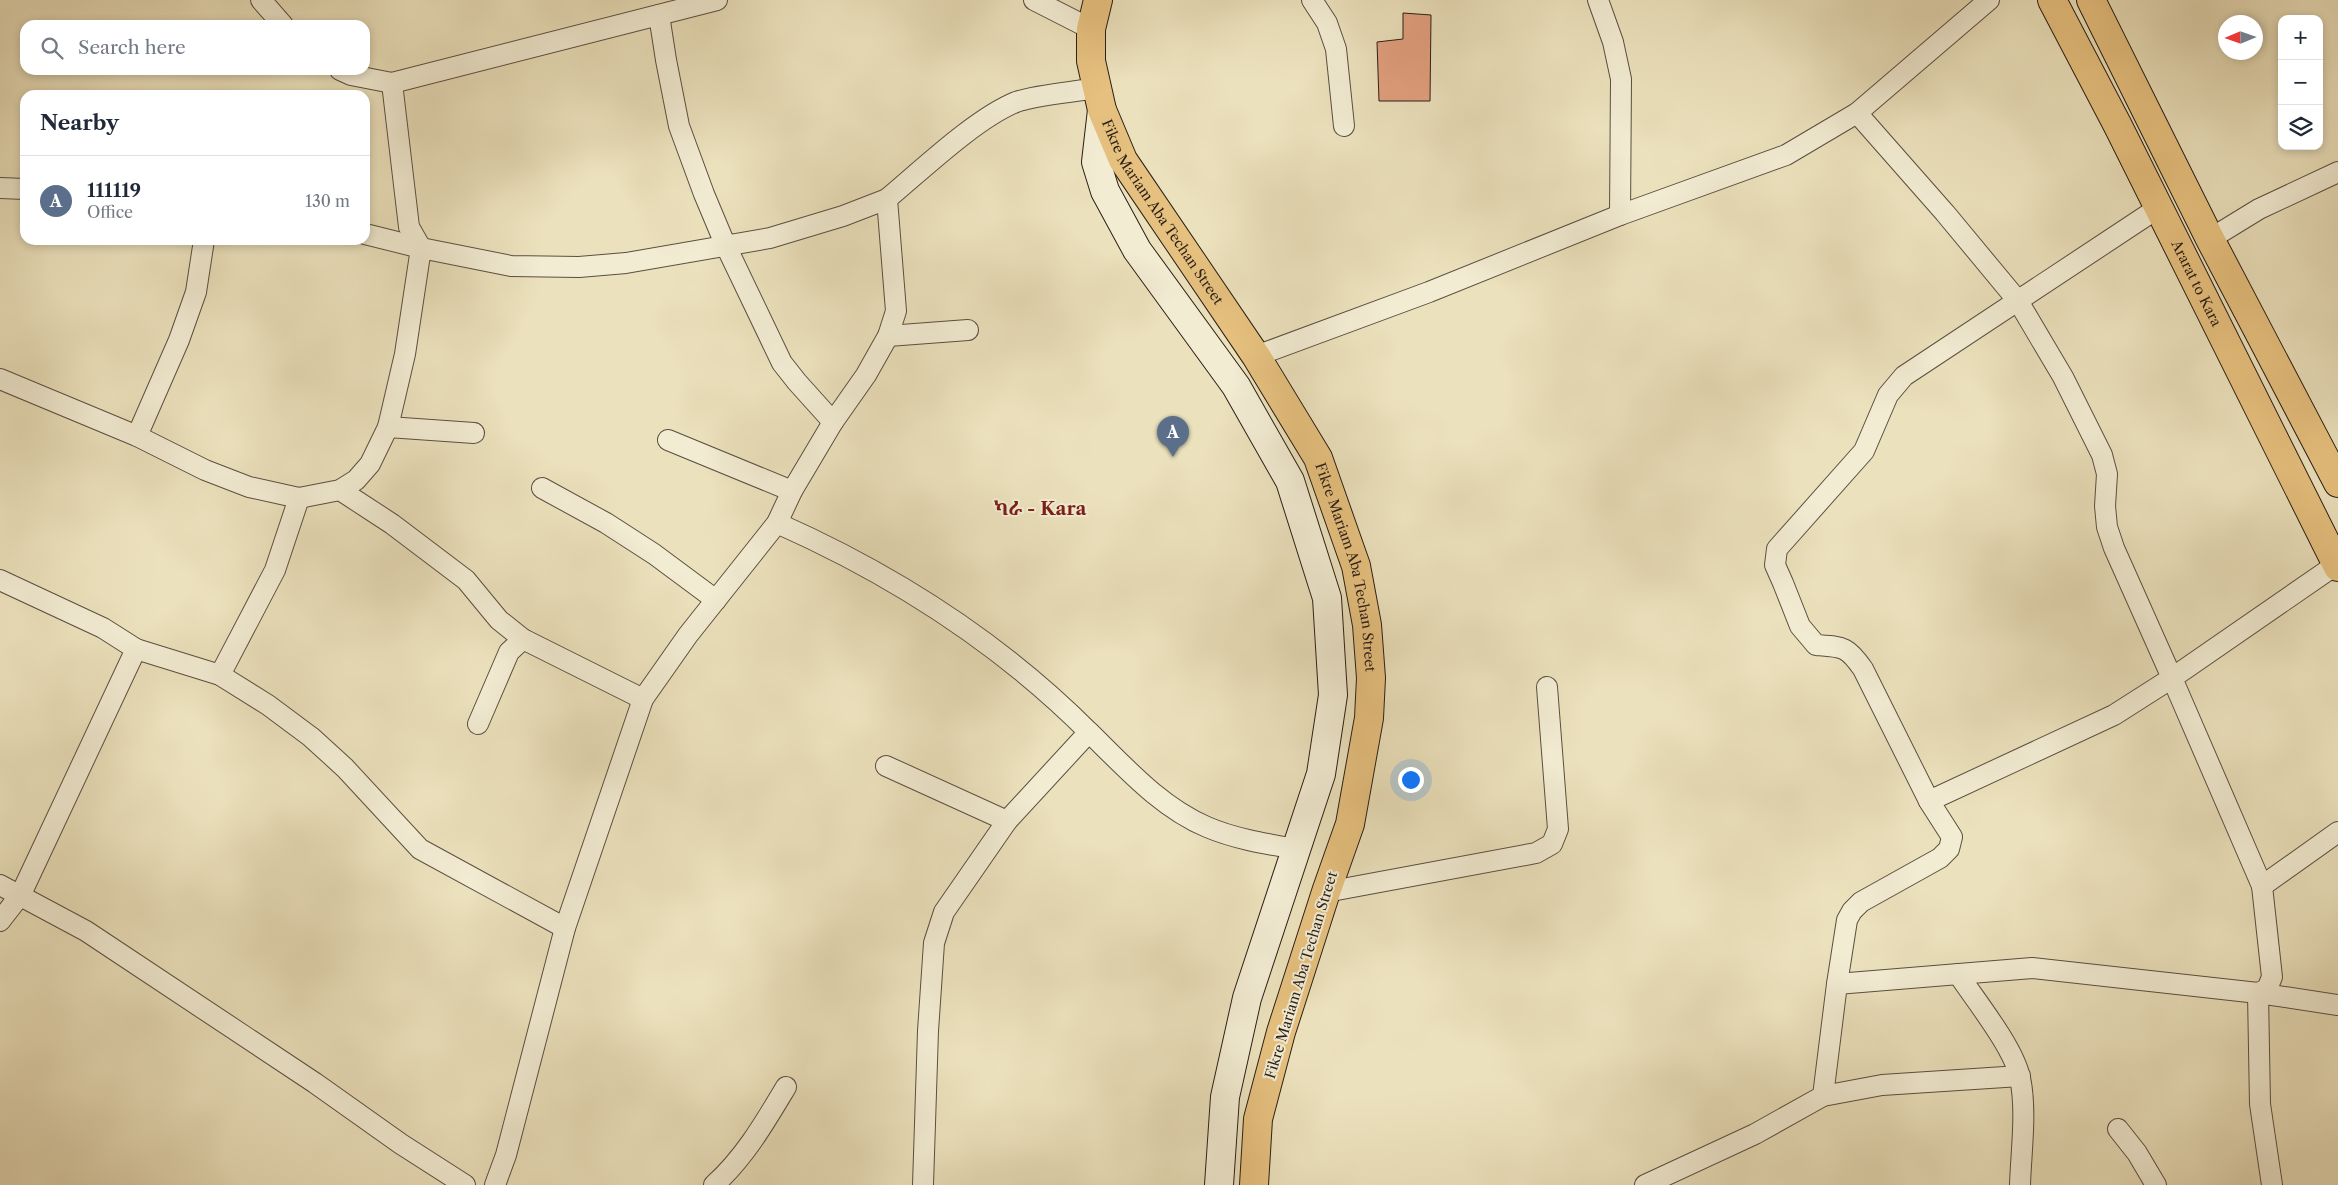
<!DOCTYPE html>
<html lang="en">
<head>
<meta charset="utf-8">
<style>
  body { margin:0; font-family:"Libre Caslon Text","Noto Serif Ethiopic",serif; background:#f2f2f3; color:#1f2937 }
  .controls { position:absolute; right:15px; top:15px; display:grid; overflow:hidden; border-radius:10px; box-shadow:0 2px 8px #0003 }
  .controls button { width:45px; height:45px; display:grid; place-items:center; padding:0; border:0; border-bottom:1px solid #e0e1e3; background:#fff; color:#1f2937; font:25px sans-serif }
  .compass { position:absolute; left:2218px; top:15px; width:45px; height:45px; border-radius:50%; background:#fff; box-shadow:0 2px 8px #0003; rotate:268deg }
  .you { position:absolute; left:1410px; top:779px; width:18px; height:18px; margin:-12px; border:4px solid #fff; border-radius:50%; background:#1a73e8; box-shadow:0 0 0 8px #1a73e833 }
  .badge { display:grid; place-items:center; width:32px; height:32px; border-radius:50%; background:#1a73e8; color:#fff; font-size:16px; font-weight:700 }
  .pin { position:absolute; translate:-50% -41px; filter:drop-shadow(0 1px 2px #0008) }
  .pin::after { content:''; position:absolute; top:26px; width:18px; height:15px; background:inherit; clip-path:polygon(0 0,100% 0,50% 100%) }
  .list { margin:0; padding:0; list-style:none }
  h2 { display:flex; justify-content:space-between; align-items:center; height:65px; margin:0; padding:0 20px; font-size:21px }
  h2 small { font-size:16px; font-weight:400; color:#747a83 }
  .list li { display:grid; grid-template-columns:32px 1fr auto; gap:15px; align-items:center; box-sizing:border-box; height:90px; padding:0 20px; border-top:1px solid #e0e1e3 }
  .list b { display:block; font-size:19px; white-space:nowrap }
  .list p { margin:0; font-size:16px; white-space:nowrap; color:#747a83 }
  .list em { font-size:16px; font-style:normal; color:#747a83 }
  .icon { flex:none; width:28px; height:28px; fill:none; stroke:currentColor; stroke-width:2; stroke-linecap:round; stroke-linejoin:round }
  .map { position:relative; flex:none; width:2338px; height:1185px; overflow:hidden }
  .search { position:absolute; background:#fff; box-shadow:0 2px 8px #0003; left:20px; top:20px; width:350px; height:55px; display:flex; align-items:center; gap:12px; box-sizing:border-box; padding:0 18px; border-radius:15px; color:#747a83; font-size:19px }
  .panel { position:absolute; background:#fff; box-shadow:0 2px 8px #0003; left:20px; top:90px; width:350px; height:155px; border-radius:15px }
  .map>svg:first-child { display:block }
</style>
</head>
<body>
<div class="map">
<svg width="2338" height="1185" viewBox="0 0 2338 1185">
  <rect width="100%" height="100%" fill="#ebe1bc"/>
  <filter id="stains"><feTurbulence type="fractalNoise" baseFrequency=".004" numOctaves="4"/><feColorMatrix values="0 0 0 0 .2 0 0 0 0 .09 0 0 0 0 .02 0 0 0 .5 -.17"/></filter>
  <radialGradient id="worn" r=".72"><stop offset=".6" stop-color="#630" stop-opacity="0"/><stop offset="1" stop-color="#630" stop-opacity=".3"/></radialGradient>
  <polygon fill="#e3a07f" stroke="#291e16" points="1403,13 1431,15 1430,101 1379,101 1377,42 1403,39"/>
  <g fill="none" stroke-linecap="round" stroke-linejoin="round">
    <defs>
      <g id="street">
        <polyline points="261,0 283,25"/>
        <polyline points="1034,0 1091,29"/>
        <polyline points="1312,0 1327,23 1336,49 1344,126"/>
        <polyline points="1598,0 1613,42 1621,79 1620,215"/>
        <polyline points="659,15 666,60 679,126 704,194 725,244 782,363 797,382 833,422"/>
        <polyline points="340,70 351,75 392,83"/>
        <polyline points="1857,113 1945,213 2018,301 2063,377 2102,455 2107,474 2105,506 2107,527 2114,548 2172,678 2114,715 1929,801"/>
        <polyline points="0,188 25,189"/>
        <polyline points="365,234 421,248"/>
        <polyline points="2210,239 2259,209 2338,172"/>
        <polyline points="421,248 409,227 392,83 717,0"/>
        <polyline points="888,336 968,330"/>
        <polyline points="1256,356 1429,292 1620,215 1786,155 1857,113 1989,0"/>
        <polyline points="0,379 137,436 205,470 249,487 299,498 340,490 356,480 370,464 388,427 405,354 421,248 511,266 579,267 626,263 770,238 843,216 887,199"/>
        <polyline points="388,427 474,433"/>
        <polyline points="137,436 179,340 196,292 204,240"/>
        <polyline points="668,440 792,491"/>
        <polyline points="542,488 606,523 654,554 716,600"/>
        <polyline points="340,490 392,524 466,580 499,620 523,639 643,699"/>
        <path d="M777,523C892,574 1000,643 1089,732"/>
        <polyline points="0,580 103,628 136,649 21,894 0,921"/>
        <polyline points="136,649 220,675 268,705 311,737 345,768 420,849 565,928"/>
        <polyline points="220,675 275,570 299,498"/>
        <polyline points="478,724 509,652 523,639"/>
        <polyline points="886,766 1007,821"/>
        <polyline points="0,885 86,931 315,1083 401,1144 465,1185"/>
        <polyline points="2262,886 2172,678 2337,564"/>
        <polyline points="1326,892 1536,853 1552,844 1558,829 1547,687"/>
        <path d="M1958,974C1976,1001 2014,1048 2020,1078C2027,1111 2021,1152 2020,1185"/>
        <polyline points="1837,984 2032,968 2258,993 2267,989 2272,977 2262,886 2338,832"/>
        <polyline points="1823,1096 1882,1085 2020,1076"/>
        <polyline points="2118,1129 2137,1153 2156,1185"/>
        <path d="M495,1185L506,1155L565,928L643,699L688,635L777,523L792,491L833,422L866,375L888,336L896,311L887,199C923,169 975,119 1016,102C1035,95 1074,92 1096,88"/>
        <path d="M714,1185C745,1157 765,1122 786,1087"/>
        <path d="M923,1185L928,1031L934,943L944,912L1007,821L1089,732C1125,767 1160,807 1207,827C1235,839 1267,844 1296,849"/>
        <path d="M1645,1185L1755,1134L1823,1096L1837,984L1847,920L1852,911L1861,902L1940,858L1949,849L1952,837L1929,801L1863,669C1847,646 1843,647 1816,645L1800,626L1783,583L1775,565L1777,549L1864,451L1888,395L1904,376L2158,208"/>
        <polyline points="2272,1185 2260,1104 2258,993 2338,1005"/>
      </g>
      <polyline id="secondary" points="1102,110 1096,162 1105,191 1137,250 1236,386 1290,481 1327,598 1333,695 1321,774 1247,998 1225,1097 1219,1185"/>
      <g id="primary">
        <path id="s1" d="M1098,0L1091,29V61L1102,110L1123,160L1256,356L1318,458L1356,566L1367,625L1371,678L1369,718L1350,824L1326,892L1281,1032L1258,1119L1254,1185"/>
        <path id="s2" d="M2052,0L2118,126L2338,567"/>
        <polyline points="2091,0 2210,239 2338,483"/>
      </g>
    </defs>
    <use href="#street" stroke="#5a4f40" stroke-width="22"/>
    <use href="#secondary" stroke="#291e16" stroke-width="30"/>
    <use href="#primary" stroke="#291e16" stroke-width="30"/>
    <use href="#street" stroke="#f2ecd3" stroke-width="20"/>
    <use href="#secondary" stroke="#f2ecd3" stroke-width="28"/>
    <use href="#primary" stroke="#e6c07e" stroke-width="28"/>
  </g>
  <g text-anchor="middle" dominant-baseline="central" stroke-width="4" stroke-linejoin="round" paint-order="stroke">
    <g font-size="14" fill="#291e16" stroke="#f2ecd3">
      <text stroke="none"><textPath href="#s1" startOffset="231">Fikre Mariam Aba Techan Street</textPath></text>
      <text stroke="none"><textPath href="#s2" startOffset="318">Ararat to Kara</textPath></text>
      <text stroke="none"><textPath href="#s1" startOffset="636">Fikre Mariam Aba Techan Street</textPath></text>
      <text transform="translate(1301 975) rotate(-73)">Fikre Mariam Aba Techan Street</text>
    </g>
    <g font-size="19" font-weight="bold" fill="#7a1f14" stroke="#f2ecd3">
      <text x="1040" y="508">ካራ - Kara</text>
    </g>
  </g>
  <rect width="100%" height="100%" filter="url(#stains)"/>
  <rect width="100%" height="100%" fill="url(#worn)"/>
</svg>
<div class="controls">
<button>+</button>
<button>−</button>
<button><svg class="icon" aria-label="layers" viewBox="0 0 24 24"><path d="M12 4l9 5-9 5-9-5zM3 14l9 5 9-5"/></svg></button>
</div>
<svg class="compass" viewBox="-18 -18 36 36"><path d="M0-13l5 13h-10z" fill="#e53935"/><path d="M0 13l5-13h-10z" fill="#747a83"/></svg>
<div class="you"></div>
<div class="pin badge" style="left:1173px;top:457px;background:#5c6f8a">A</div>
<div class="search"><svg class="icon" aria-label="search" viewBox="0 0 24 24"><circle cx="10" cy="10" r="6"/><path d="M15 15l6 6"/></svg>Search here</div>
<section class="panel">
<h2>Nearby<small></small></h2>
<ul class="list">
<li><span class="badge" style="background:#5c6f8a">A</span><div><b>111119</b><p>Office</p></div><em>130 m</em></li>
</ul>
</section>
</div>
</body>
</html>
